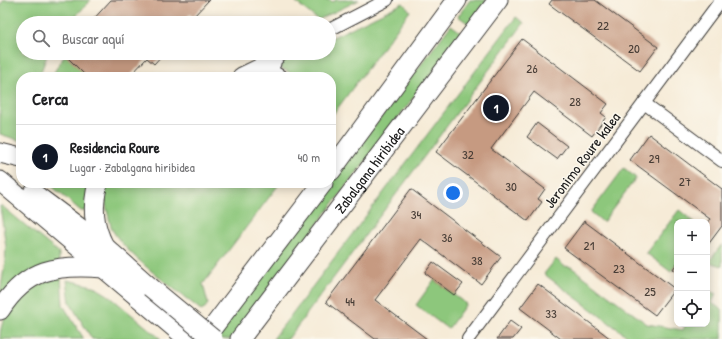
<!DOCTYPE html>
<html lang="es">
<head>
<meta charset="utf-8">
<style>
  body { margin:0; font-family:"Patrick Hand",sans-serif; background:#f6f6f6; color:#202124 }
  .controls { position:absolute; right:12px; bottom:12px; display:grid; overflow:hidden; border-radius:8px; box-shadow:0 2px 10px #0003 }
  .controls button { width:36px; height:36px; display:grid; place-items:center; padding:0; border:0; border-bottom:1px solid #e0e0e0; background:#fff; color:#202124; font:20px sans-serif }
  .you { position:absolute; left:453px; top:193px; width:14px; height:14px; margin:-10px; border:3px solid #fff; border-radius:50%; background:#1a73e8; box-shadow:0 0 0 6px #1a73e833 }
  .badge { display:grid; place-items:center; width:26px; height:26px; border-radius:50%; background:#111827; color:#fff; font-size:13px; font-weight:700 }
  .pin { position:absolute; translate:-50% -50%; border:2px solid #fff; box-shadow:0 1px 4px #0006 }
  .list { margin:0; padding:0; list-style:none }
  h2 { display:flex; justify-content:space-between; align-items:center; height:52px; margin:0; padding:0 16px; font-size:17px }
  h2 small { font-size:13px; font-weight:400; color:#757577 }
  .list li { display:grid; grid-template-columns:26px 1fr auto; gap:12px; align-items:center; box-sizing:border-box; height:64px; padding:0 16px; border-top:1px solid #e0e0e0 }
  .list b { display:block; font-size:15px; white-space:nowrap }
  .list p { margin:0; font-size:13px; white-space:nowrap; color:#757577 }
  .list em { font-size:13px; font-style:normal; color:#757577 }
  .icon { flex:none; width:22px; height:22px; fill:none; stroke:currentColor; stroke-width:2; stroke-linecap:round; stroke-linejoin:round }
  .map { position:relative; flex:none; width:722px; height:339px; overflow:hidden }
  .search { position:absolute; background:#fff; box-shadow:0 2px 10px #0003; left:16px; top:16px; width:320px; height:44px; display:flex; align-items:center; gap:10px; box-sizing:border-box; padding:0 14px; border-radius:22px; color:#757577; font-size:15px }
  .panel { position:absolute; background:#fff; box-shadow:0 2px 10px #0003; left:16px; top:72px; width:320px; height:116px; border-radius:16px }
  .map>svg:first-child { display:block }
</style>
</head>
<body>
<div class="map">
<svg width="722" height="339" viewBox="0 0 722 339">
  <rect width="100%" height="100%" fill="#fbf7ec"/>
  <filter id="ink" filterUnits="userSpaceOnUse"><feTurbulence type="fractalNoise" baseFrequency=".025" numOctaves="2"/><feDisplacementMap in="SourceGraphic" scale="8" xChannelSelector="R" yChannelSelector="G"/><feConvolveMatrix kernelMatrix="1 2 1 2 8 2 1 2 1" color-interpolation-filters="sRGB"/></filter>
  <filter id="wash" filterUnits="userSpaceOnUse"><feTurbulence type="fractalNoise" baseFrequency=".012" numOctaves="4" result="noise"/><feDisplacementMap in="SourceGraphic" scale="16" xChannelSelector="R" yChannelSelector="G"/><feGaussianBlur stdDeviation="0.9" result="paint"/><feColorMatrix in="noise" values="0 0 0 0 0 0 0 0 0 0 0 0 0 0 0 0 0 1.4 0 .05"/><feComposite in="paint" operator="in"/></filter>
  <g filter="url(#wash)">
    <rect width="100%" height="100%" fill="#f6ebd7"/>
    <g fill="#8dc77b" stroke="#54724c">
      <polygon points="4,0 91,0 69,23 23,23 23,53 48,53 39,77 21,77 21,141 0,134 0,5"/>
      <polygon points="293,0 328,0 334,2 335,0 359,0 318,20"/>
      <polygon points="470,0 487,0 469,24 458,16"/>
      <path d="M403,3L410,11L331,117V77H298L279,67C284,50 315,53 329,53V39Z"/>
      <polygon points="516,17 524,23 288,339 273,339"/>
      <polygon points="451,25 462,33 231,339 213,339"/>
      <polygon points="65,55 88,76 51,77"/>
      <polygon points="624,168 636,178 603,222 591,212"/>
      <polygon points="48,183 90,183 88,211 81,211"/>
      <path d="M106,183H280L203,284L208,304L202,311C177,290 129,258 113,231C110,225 109,217 107,210C105,201 103,192 106,183Z"/>
      <polygon points="0,206 2,206 59,253 59,263 2,294 0,293 5,262 6,247"/>
      <polygon points="679,210 694,222 677,222 677,263 671,272 646,253"/>
      <polygon points="722,244 722,266 709,262"/>
      <polygon points="556,259 564,266 571,267 647,324 683,330 686,324 707,324 707,290 716,294 712,303 722,310 722,339 631,339 544,274"/>
      <path d="M61,276L63,305L84,339H0C0,304 32,286 61,276Z"/>
      <polygon points="67,280 93,286 108,295 161,339 92,339 70,303"/>
      <polygon points="434,280 466,304 448,329 416,305"/>
    </g>
    <g id="blocks">
      <g fill="#c69a81">
        <polygon points="111,0 209,0 193,17 190,14 181,23 90,23"/>
        <polygon points="552,0 595,0 658,47 640,71 549,4"/>
        <polygon points="522,39 608,104 601,113 606,117 592,136 534,92 491,149 545,189 538,199 542,202 528,221 436,152"/>
        <polygon points="67,53 164,53 154,64 147,58 129,77 87,77 65,55"/>
        <polygon points="537,123 567,146 557,159 527,137"/>
        <polygon points="649,134 722,189 722,226 707,246 707,223 710,219 630,160"/>
        <polygon points="411,189 501,257 481,284 421,239 375,300 427,339 375,339 326,302"/>
        <polygon points="584,221 675,289 655,315 564,248"/>
        <polygon points="433,262 463,284 454,295 425,273"/>
        <polygon points="677,263 677,272 673,269"/>
        <polygon points="538,284 582,317 611,339 561,339 520,308"/>
        <polygon points="510,321 521,329 513,339 497,339"/>
      </g>
    </g>
  </g>
  <g filter="url(#ink)">
    <use href="#blocks" fill-opacity="0" stroke="#3d3b38" stroke-width="1"/>
    <g fill="none" stroke-linecap="round" stroke-linejoin="round">
      <defs>
        <g id="street">
          <polyline points="329,30 387,0"/>
          <polyline points="282,77 274,72 271,63 284,53"/>
          <polyline points="644,103 722,161"/>
          <polyline points="468,339 721,0"/>
        </g>
        <g id="primary">
          <polyline points="242,77 271,63"/>
          <polyline points="0,153 21,158"/>
          <polyline points="331,171 457,0"/>
          <polyline points="0,181 188,339"/>
          <path d="M98,183C92,206 93,225 104,246"/>
          <polyline points="33,193 104,246 150,287"/>
          <path d="M0,310C27,268 57,264 104,268"/>
          <polyline points="204,339 323,183"/>
          <path id="s1" d="M240,339L498,0"/>
        </g>
      </defs>
      <use href="#street" stroke="#3d3b38" stroke-width="14"/>
      <use href="#primary" stroke="#3d3b38" stroke-width="21"/>
      <use href="#street" stroke="#fff" stroke-width="12"/>
      <use href="#primary" stroke="#fff" stroke-width="19"/>
      <defs>
        <polyline id="primary-bridge" points="150,287 213,339"/>
      </defs>
      <use href="#primary-bridge" stroke="#3d3b38" stroke-width="21" stroke-linecap="butt"/>
      <use href="#primary-bridge" stroke="#fff" stroke-width="19"/>
    </g>
  </g>
  <g text-anchor="middle" dominant-baseline="central" stroke-width="3" stroke-linejoin="round" paint-order="stroke">
    <g font-size="13" fill="#463c35">
      <text x="603" y="25">22</text>
      <text x="634" y="48">20</text>
      <text x="532" y="68">26</text>
      <text x="575" y="101">28</text>
      <text x="468" y="154">32</text>
      <text x="654" y="158">29</text>
      <text x="685" y="181">27</text>
      <text x="511" y="186">30</text>
      <text x="416" y="214">34</text>
      <text x="447" y="237">36</text>
      <text x="589" y="245">21</text>
      <text x="477" y="260">38</text>
      <text x="619" y="268">23</text>
      <text x="650" y="291">25</text>
      <text x="350" y="301">44</text>
      <text x="551" y="313">33</text>
    </g>
    <g font-size="15" fill="#1c1c1c" stroke="#fbf7ec">
      <text transform="translate(582 160) rotate(-53)">Jeronimo Roure kalea</text>
      <text stroke="none"><textPath href="#s1" startOffset="213">Zabalgana hiribidea</textPath></text>
    </g>
  </g>
</svg>
<div class="controls">
<button>+</button>
<button>−</button>
<button><svg class="icon" aria-label="locate" viewBox="0 0 24 24"><circle cx="12" cy="12" r="6"/><path d="M12 2v4M12 18v4M2 12h4M18 12h4"/></svg></button>
</div>
<div class="you"></div>
<div class="pin badge" style="left:496px;top:108px">1</div>
<div class="search"><svg class="icon" aria-label="search" viewBox="0 0 24 24"><circle cx="10" cy="10" r="6"/><path d="M15 15l6 6"/></svg>Buscar aquí</div>
<section class="panel">
<h2>Cerca<small></small></h2>
<ul class="list">
<li><span class="badge">1</span><div><b>Residencia Roure</b><p>Lugar · Zabalgana hiribidea</p></div><em>40 m</em></li>
</ul>
</section>
</div>
</body>
</html>
